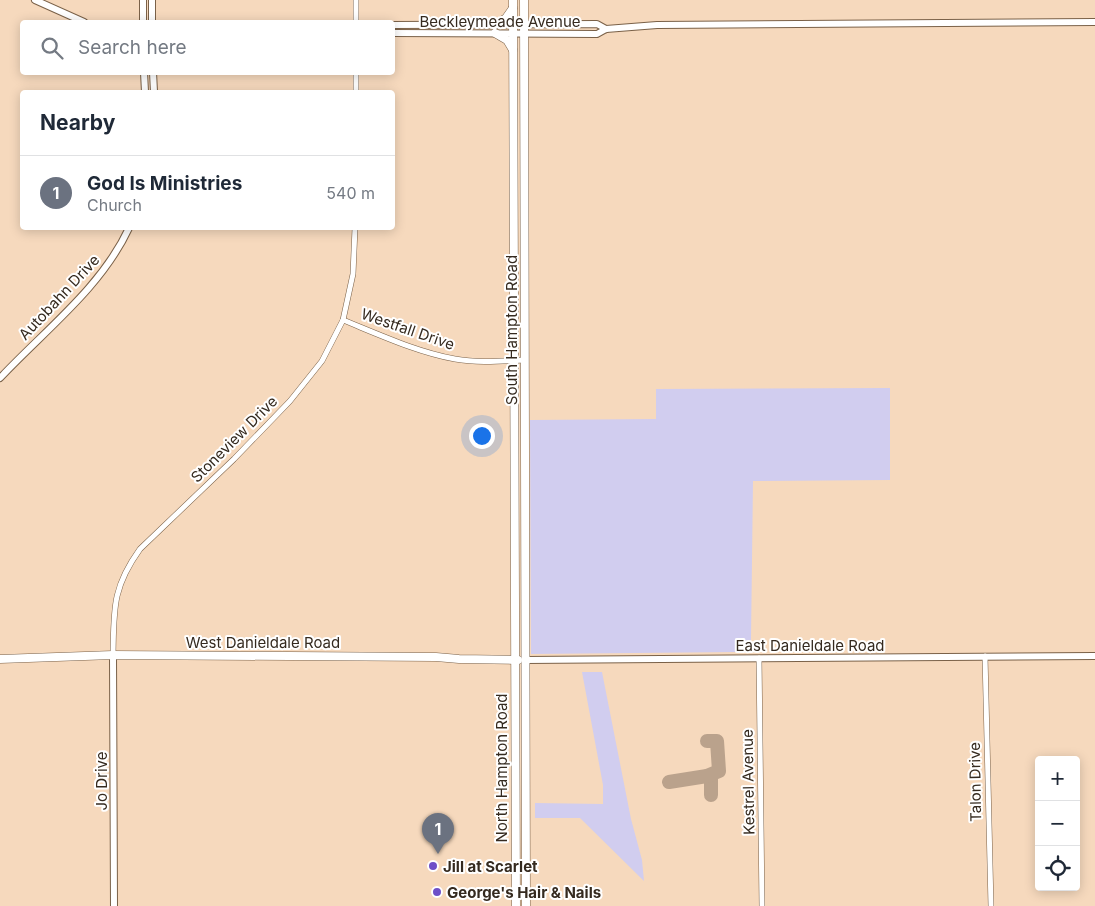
<!DOCTYPE html>
<html lang="en">
<head>
<meta charset="utf-8">
<style>
  body { margin:0; font-family:Inter,sans-serif; background:#f6f6f7; color:#1f2937 }
  .controls { position:absolute; right:15px; bottom:15px; display:grid; overflow:hidden; border-radius:5px; box-shadow:0 2px 12px #0003 }
  .controls button { width:45px; height:45px; display:grid; place-items:center; padding:0; border:0; border-bottom:1px solid #e0e1e3; background:#fff; color:#1f2937; font:25px sans-serif }
  .you { position:absolute; left:481px; top:435px; width:18px; height:18px; margin:-12px; border:4px solid #fff; border-radius:50%; background:#1a73e8; box-shadow:0 0 0 8px #1a73e833 }
  .badge { display:grid; place-items:center; width:32px; height:32px; border-radius:50%; background:#b45309; color:#fff; font-size:16px; font-weight:700 }
  .pin { position:absolute; translate:-50% -41px; filter:drop-shadow(0 1px 2px #0008) }
  .pin::after { content:''; position:absolute; top:26px; width:18px; height:15px; background:inherit; clip-path:polygon(0 0,100% 0,50% 100%) }
  .list { margin:0; padding:0; list-style:none }
  h2 { display:flex; justify-content:space-between; align-items:center; height:65px; margin:0; padding:0 20px; font-size:21px }
  h2 small { font-size:16px; font-weight:400; color:#747a83 }
  .list li { display:grid; grid-template-columns:32px 1fr auto; gap:15px; align-items:center; box-sizing:border-box; height:75px; padding:0 20px; border-top:1px solid #e0e1e3 }
  .list b { display:block; font-size:19px; white-space:nowrap }
  .list p { margin:0; font-size:16px; white-space:nowrap; color:#747a83 }
  .list em { font-size:16px; font-style:normal; color:#747a83 }
  .icon { flex:none; width:28px; height:28px; fill:none; stroke:currentColor; stroke-width:2; stroke-linecap:round; stroke-linejoin:round }
  .map { position:relative; flex:none; width:1095px; height:906px; overflow:hidden }
  .search { position:absolute; background:#fff; box-shadow:0 2px 12px #0003; left:20px; top:20px; width:375px; height:55px; display:flex; align-items:center; gap:12px; box-sizing:border-box; padding:0 18px; border-radius:5px; color:#747a83; font-size:19px }
  .panel { position:absolute; background:#fff; box-shadow:0 2px 12px #0003; left:20px; top:90px; width:375px; height:140px; border-radius:5px }
  .map>svg:first-child { display:block }
</style>
</head>
<body>
<div class="map">
<svg width="1095" height="906" viewBox="0 0 1095 906">
  <rect width="100%" height="100%" fill="#f6d9bd"/>
  <g fill="#d1cdef">
    <polygon points="890,388 890,480 753,481 751,640 739,652 531,654 530,420 656,419 656,389"/>
    <polygon points="582,672 602,672 631,819 642,860 644,881 580,818 535,818 535,803 603,804 603,785"/>
  </g>
  <g fill="none" stroke-linecap="round" stroke-linejoin="round">
    <g stroke="#baa28c" stroke-width="14">
      <polyline points="707,776 711,779 711,795"/>
      <polyline points="669,782 707,776 719,771 717,741 707,741"/>
    </g>
    <defs>
      <g id="minor">
        <polyline points="356,22 356,0"/>
        <polyline points="356,72 356,92"/>
        <path d="M343,320C380,335 417,352 455,359C478,363 501,361 524,360"/>
        <path d="M113,655C114,609 112,588 140,549L234,459L290,401L322,361L343,320L353,274L355,228"/>
        <polyline points="985,656 991,906"/>
        <polyline points="759,658 762,906"/>
      </g>
      <g id="tertiary">
        <polyline points="35,0 84,22"/>
        <polyline points="143,22 143,0"/>
        <polyline points="152,22 152,0"/>
        <polyline points="392,25 597,24 606,29"/>
        <polyline points="392,33 597,34 606,29 657,25 1095,22"/>
        <polyline points="144,72 145,92"/>
        <polyline points="153,72 154,92"/>
        <path d="M0,378C45,330 101,288 129,228"/>
        <polyline points="113,655 114,906"/>
        <polyline points="525,660 1095,656"/>
      </g>
      <g id="secondary">
        <polyline points="513,0 516,906"/>
        <polyline points="524,0 526,906"/>
        <polyline points="495,25 506,18 513,8"/>
        <polyline points="495,33 507,40 513,50"/>
        <polyline points="0,659 113,655 436,657 459,659 518,660"/>
      </g>
    </defs>
    <use href="#minor" stroke="#7a6148" stroke-width="6"/>
    <use href="#tertiary" stroke="#7a6148" stroke-width="8"/>
    <use href="#secondary" stroke="#7a6148" stroke-width="9"/>
    <use href="#minor" stroke="#fff" stroke-width="5"/>
    <use href="#tertiary" stroke="#fff" stroke-width="6"/>
    <use href="#secondary" stroke="#fff" stroke-width="8"/>
  </g>
  <g fill="#6d4fc8" stroke="#fff" stroke-width="2">
    <circle cx="433" cy="866" r="5"/>
    <circle cx="437" cy="892" r="5"/>
  </g>
  <g text-anchor="middle" dominant-baseline="central" stroke-width="4" stroke-linejoin="round" paint-order="stroke">
    <g font-size="15" fill="#352a1f" stroke="#fff">
      <text x="500" y="21">Beckleymeade Avenue</text>
      <text transform="translate(59 297) rotate(-47)">Autobahn Drive</text>
      <text transform="translate(408 329) rotate(19)">Westfall Drive</text>
      <text transform="translate(511 330) rotate(-90)">South Hampton Road</text>
      <text transform="translate(234 439) rotate(-45)">Stoneview Drive</text>
      <text x="263" y="642">West Danieldale Road</text>
      <text x="810" y="645">East Danieldale Road</text>
      <text transform="translate(501 768) rotate(-90)">North Hampton Road</text>
      <text transform="translate(101 781) rotate(-90)">Jo Drive</text>
      <text transform="translate(748 782) rotate(-91)">Kestrel Avenue</text>
      <text transform="translate(975 782) rotate(-91)">Talon Drive</text>
    </g>
    <g font-size="15" font-weight="bold" fill="#352a1f" stroke="#fff" text-anchor="start">
      <text x="443" y="866">Jill at Scarlet</text>
      <text x="447" y="892">George's Hair &amp; Nails</text>
    </g>
  </g>
</svg>
<div class="controls">
<button>+</button>
<button>−</button>
<button><svg class="icon" aria-label="locate" viewBox="0 0 24 24"><circle cx="12" cy="12" r="6"/><path d="M12 2v4M12 18v4M2 12h4M18 12h4"/></svg></button>
</div>
<div class="you"></div>
<div class="pin badge" style="left:438px;top:854px;background:#6b7280">1</div>
<div class="search"><svg class="icon" aria-label="search" viewBox="0 0 24 24"><circle cx="10" cy="10" r="6"/><path d="M15 15l6 6"/></svg>Search here</div>
<section class="panel">
<h2>Nearby<small></small></h2>
<ul class="list">
<li><span class="badge" style="background:#6b7280">1</span><div><b>God Is Ministries</b><p>Church</p></div><em>540 m</em></li>
</ul>
</section>
</div>
</body>
</html>
